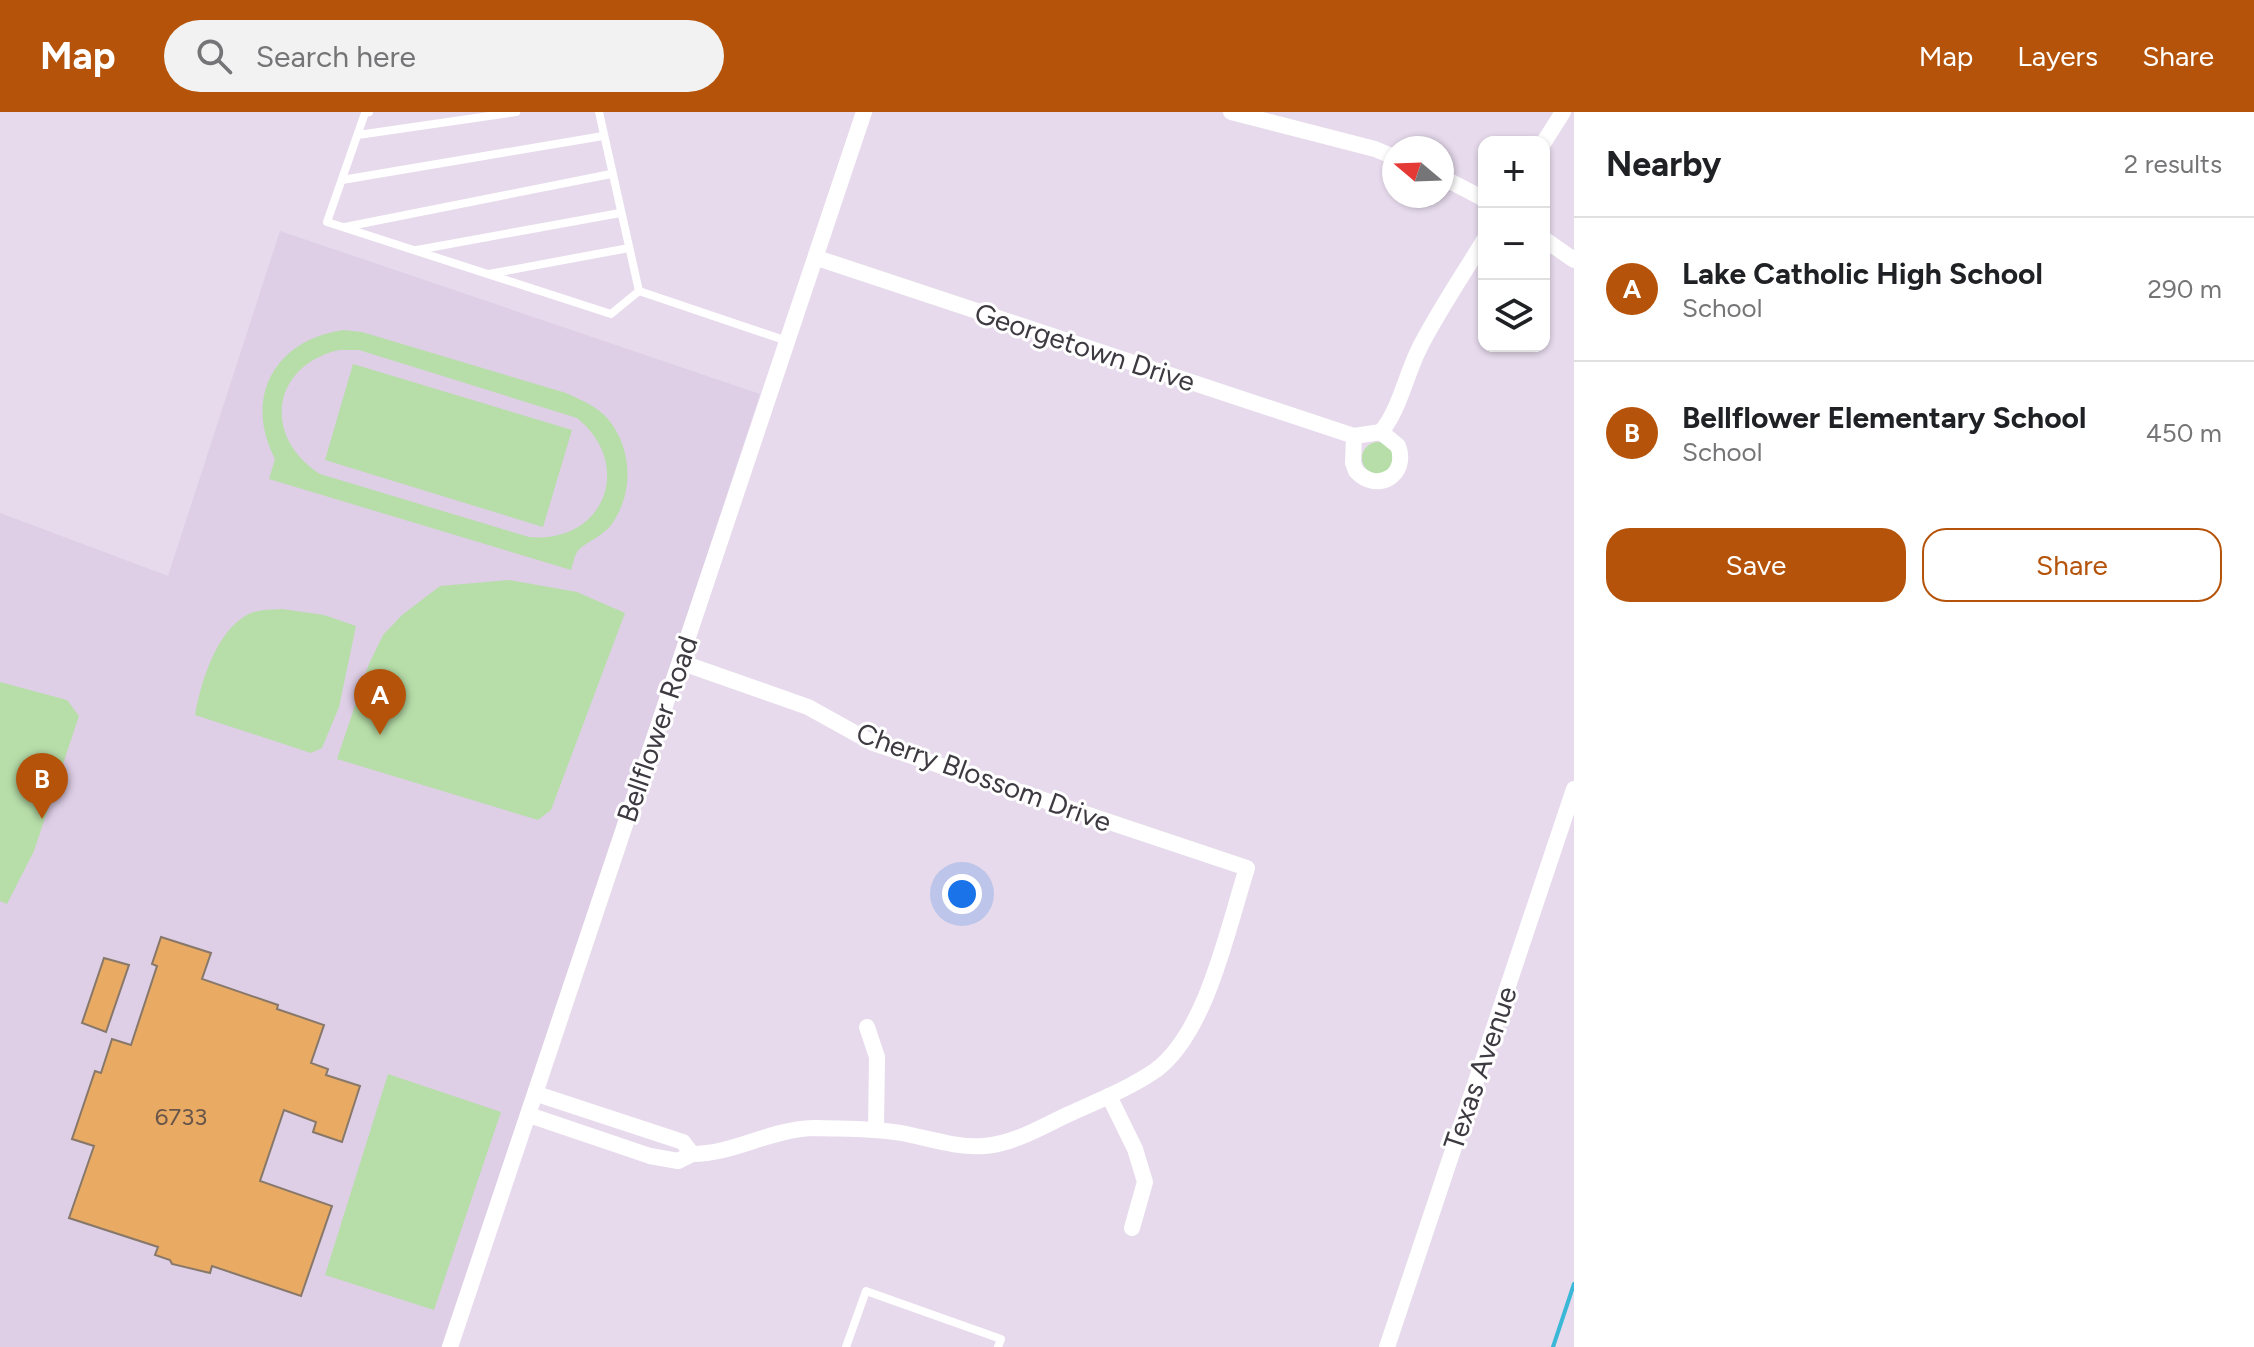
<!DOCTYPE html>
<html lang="en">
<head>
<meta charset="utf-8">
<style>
  body { margin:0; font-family:Figtree,sans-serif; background:#f2f2f2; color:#202124 }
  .controls { position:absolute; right:24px; top:24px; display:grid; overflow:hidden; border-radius:16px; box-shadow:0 2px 6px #0004 }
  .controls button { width:72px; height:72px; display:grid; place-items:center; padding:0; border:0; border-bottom:2px solid #e0e0e0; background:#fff; color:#202124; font:40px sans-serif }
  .compass { position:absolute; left:1382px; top:24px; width:72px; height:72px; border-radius:50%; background:#fff; box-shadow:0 2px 6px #0004; rotate:289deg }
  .you { position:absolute; left:962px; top:782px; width:28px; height:28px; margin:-20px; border:6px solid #fff; border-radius:50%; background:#1a73e8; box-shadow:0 0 0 12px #1a73e833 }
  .badge { display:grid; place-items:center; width:52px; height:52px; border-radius:50%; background:#b45309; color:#fff; font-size:26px; font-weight:700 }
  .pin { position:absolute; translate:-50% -66px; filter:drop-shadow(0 2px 4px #0008) }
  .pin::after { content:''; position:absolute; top:42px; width:28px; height:24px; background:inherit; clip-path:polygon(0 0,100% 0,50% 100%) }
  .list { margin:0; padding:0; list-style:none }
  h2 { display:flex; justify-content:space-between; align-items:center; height:104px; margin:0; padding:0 32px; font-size:34px }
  h2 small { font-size:26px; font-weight:400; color:#757577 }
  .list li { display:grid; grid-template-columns:52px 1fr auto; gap:24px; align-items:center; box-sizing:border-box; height:144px; padding:0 32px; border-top:2px solid #e0e0e0 }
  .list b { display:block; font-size:30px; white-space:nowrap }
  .list p { margin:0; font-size:26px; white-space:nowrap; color:#757577 }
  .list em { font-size:26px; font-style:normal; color:#757577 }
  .actions { display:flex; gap:16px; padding:24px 32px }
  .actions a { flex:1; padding:18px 0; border:2px solid #b45309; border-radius:24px; text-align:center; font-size:28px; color:#b45309 }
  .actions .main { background:#b45309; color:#fff }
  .icon { flex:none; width:44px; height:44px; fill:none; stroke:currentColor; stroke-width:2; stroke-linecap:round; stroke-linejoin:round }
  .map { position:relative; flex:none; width:1574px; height:1235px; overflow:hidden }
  header { display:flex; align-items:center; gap:48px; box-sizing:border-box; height:112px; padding:0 40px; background:#b45309; color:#fff }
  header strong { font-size:38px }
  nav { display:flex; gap:44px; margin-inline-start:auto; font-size:28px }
  .search { width:560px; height:72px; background:#f2f2f2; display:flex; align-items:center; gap:20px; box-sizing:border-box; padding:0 28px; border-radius:44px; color:#757577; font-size:30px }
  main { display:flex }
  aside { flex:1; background:#fff }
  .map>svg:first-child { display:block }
</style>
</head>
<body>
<header>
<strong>Map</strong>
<div class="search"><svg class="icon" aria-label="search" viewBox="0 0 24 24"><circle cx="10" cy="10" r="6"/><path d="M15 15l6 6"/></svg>Search here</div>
<nav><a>Map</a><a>Layers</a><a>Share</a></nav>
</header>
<main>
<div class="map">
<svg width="1574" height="1235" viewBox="0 0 1574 1235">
  <rect width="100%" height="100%" fill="#e6daec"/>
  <polygon fill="#decee6" points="280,119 760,282 595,782 441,1235 0,1235 0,401 168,464"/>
  <g fill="#b7dea9" fill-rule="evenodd">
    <path d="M343,218L362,220L566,281C581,288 597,294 608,307C633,337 634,382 611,413C602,425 582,432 577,440C574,445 573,452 571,458L269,367L275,347C243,285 275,228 343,218ZM339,238H359L577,306C635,353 604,432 529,425L320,362C262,325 271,254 339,238Z"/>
    <polygon points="353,252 572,318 543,415 325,348"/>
    <circle cx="1378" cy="346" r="16"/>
    <polygon points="509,468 577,480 625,501 551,698 538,708 337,647 369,552 383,523 402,503 440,474"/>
    <path d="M282,497L324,503L356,514L339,595L322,636L311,641L195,603C201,570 215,523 245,504C256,497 270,498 282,497Z"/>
    <polygon points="0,570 67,588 79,604 34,739 7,792 0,789"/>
    <polygon points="388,962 501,1000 434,1198 325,1163"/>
  </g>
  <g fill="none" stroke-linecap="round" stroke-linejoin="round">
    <polyline stroke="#3ab8d6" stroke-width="4" points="1553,1235 1574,1172"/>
  </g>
  <g fill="#e9aa64" stroke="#87786a" stroke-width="2">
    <polygon points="161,825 211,841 202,867 278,893 277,897 324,913 311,951 328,957 326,963 360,974 342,1030 313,1020 316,1010 284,998 260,1069 332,1094 301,1184 212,1154 210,1161 172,1152 170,1148 155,1143 158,1135 69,1106 94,1034 72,1027 95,959 101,961 112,927 131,933 157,854 152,852"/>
    <polygon points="104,846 129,853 106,920 82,911"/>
  </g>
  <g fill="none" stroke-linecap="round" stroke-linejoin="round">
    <g stroke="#fff" stroke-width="8">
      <polyline points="369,0 365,1 327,110 611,202 639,179"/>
      <polyline points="599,0 639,179"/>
      <polyline points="358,23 516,0"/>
      <polyline points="342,68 603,24"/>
      <polyline points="345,115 611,62"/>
      <polyline points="417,138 620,101"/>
      <polyline points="489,162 629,136"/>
      <polyline points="639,179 787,229"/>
      <polyline points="846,1235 866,1179 1001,1227 998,1235"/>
    </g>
    <g stroke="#fff" stroke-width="16">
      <polyline points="1231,0 1375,37 1394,45"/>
      <polyline points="1544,30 1563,0"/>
      <polyline points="1442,65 1484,87"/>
      <polyline points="1544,127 1574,148"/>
      <polyline points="817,146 1354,324"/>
      <path d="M1381,320C1400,297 1406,262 1420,235C1439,198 1463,163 1484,128"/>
      <path d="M1381,320L1398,334C1409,363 1377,382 1356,359L1353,351L1354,324Z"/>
      <path d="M680,550L808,595L873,631L1247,756C1228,815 1207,920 1156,958C1130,976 1098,989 1069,1002C1043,1014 1014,1032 984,1034C956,1036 928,1026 901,1021C873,1016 844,1017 816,1016C772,1016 735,1042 692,1042"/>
      <polyline points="867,915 877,945 876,1018"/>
      <polyline points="1109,984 1135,1037 1145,1070 1132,1116"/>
      <polyline points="529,1003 650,1044 678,1049 692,1042 683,1030 537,982"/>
      <polyline points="450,1235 864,0"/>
      <polyline points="1387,1235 1574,677"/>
    </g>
  </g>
  <g text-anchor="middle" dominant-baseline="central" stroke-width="6" stroke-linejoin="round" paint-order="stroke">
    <g font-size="24" fill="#69564a">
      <text x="181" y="1004">6733</text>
    </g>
    <g font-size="28" fill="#3e3a41" stroke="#fff">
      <text transform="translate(1085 235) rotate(18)">Georgetown Drive</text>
      <text transform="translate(657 617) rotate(-71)">Bellflower Road</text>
      <text transform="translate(984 665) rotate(20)">Cherry Blossom Drive</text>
      <text transform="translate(1480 956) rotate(-71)">Texas Avenue</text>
    </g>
  </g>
</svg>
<div class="controls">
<button>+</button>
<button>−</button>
<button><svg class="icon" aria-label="layers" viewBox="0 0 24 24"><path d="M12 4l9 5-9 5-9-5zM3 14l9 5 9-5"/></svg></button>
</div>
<svg class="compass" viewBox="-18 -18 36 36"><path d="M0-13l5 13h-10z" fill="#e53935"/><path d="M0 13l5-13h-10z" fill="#757577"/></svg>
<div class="you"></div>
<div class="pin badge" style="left:380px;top:623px">A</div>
<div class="pin badge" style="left:42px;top:707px">B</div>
</div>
<aside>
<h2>Nearby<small>2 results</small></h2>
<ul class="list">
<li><span class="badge">A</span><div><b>Lake Catholic High School</b><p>School</p></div><em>290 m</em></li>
<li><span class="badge">B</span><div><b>Bellflower Elementary School</b><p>School</p></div><em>450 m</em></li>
</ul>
<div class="actions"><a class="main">Save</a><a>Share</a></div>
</aside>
</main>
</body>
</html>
